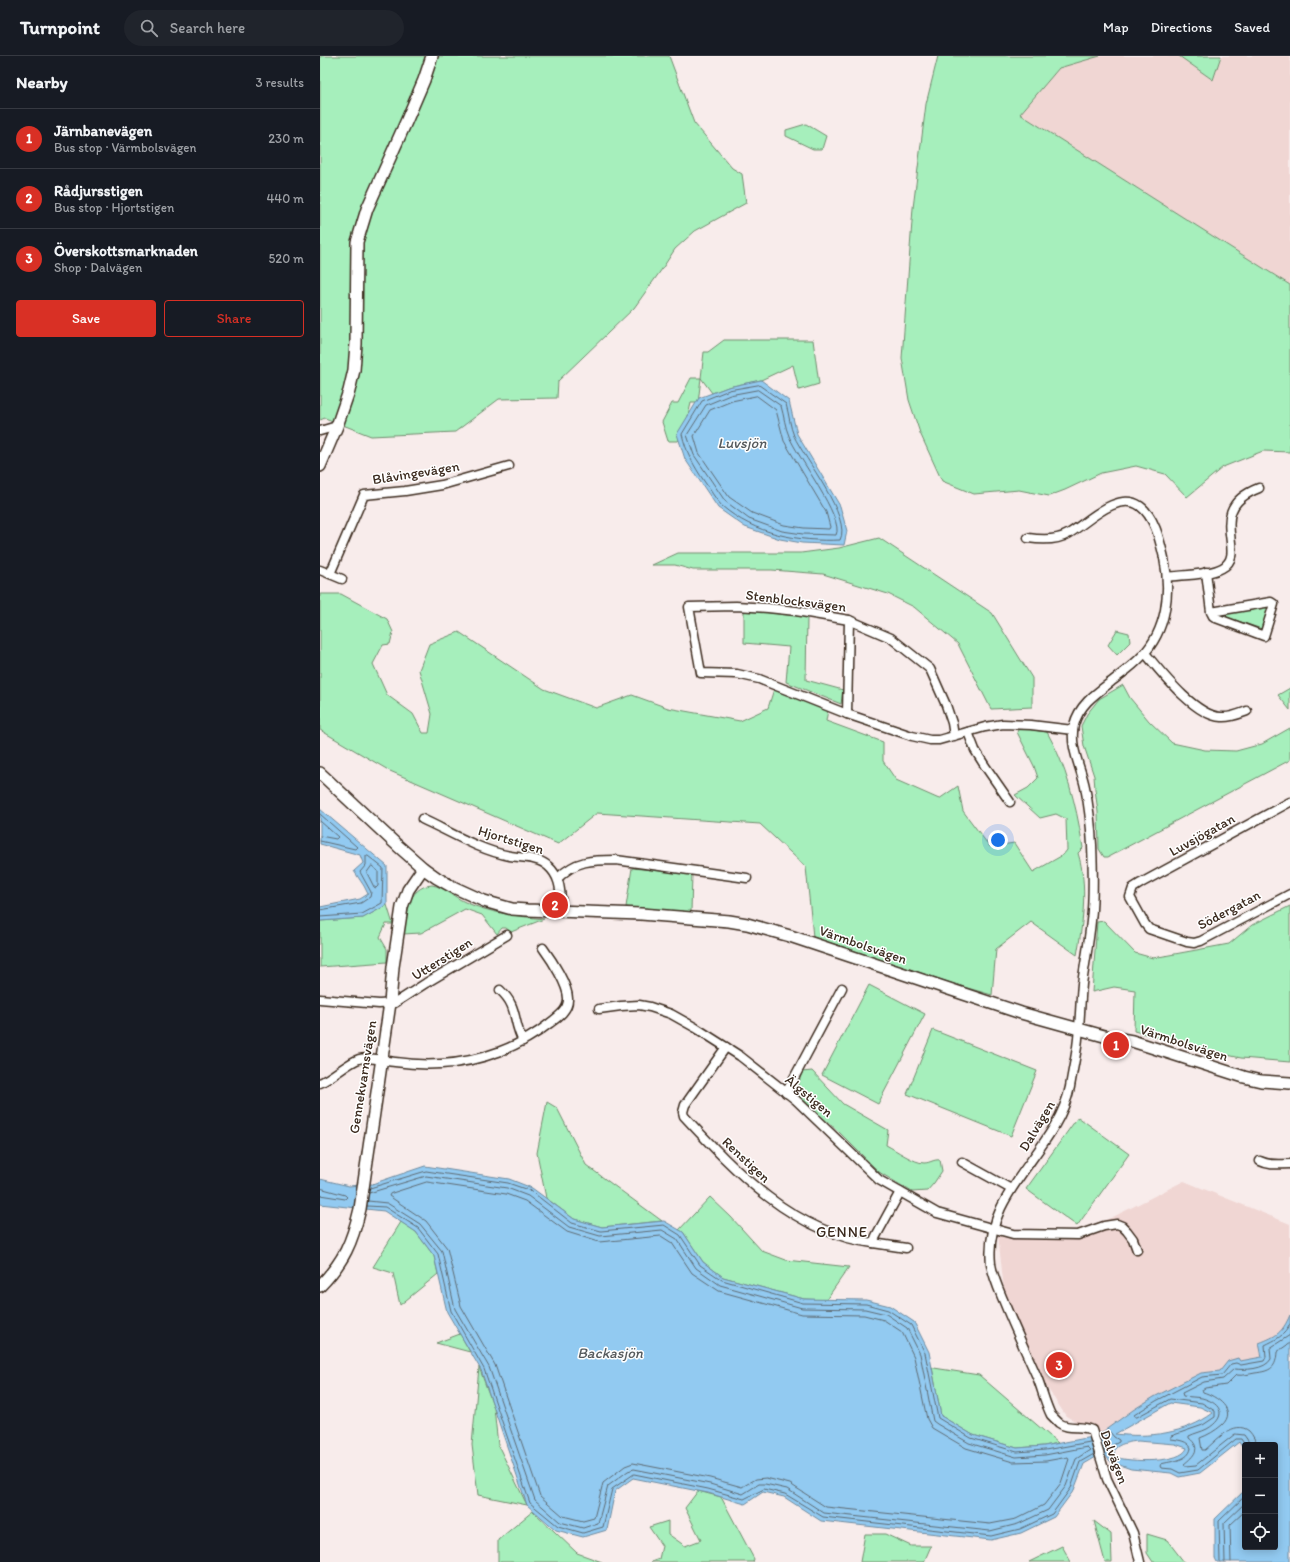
<!DOCTYPE html>
<html lang="en">
<head>
<meta charset="utf-8">
<style>
  body { margin:0; font-family:Itim,sans-serif; background:#20242c; color:#f1f3f6 }
  .controls { position:absolute; right:12px; bottom:12px; display:grid; overflow:hidden; border-radius:4px; box-shadow:0 2px 10px #0003 }
  .controls button { width:36px; height:36px; display:grid; place-items:center; padding:0; border:0; border-bottom:1px solid #363941; background:#171b24; color:#f1f3f6; font:20px sans-serif }
  .you { position:absolute; left:678px; top:784px; width:14px; height:14px; margin:-10px; border:3px solid #fff; border-radius:50%; background:#1a73e8; box-shadow:0 0 0 6px #1a73e833 }
  .badge { display:grid; place-items:center; width:26px; height:26px; border-radius:50%; background:#d93025; color:#fff; font-size:13px; font-weight:700 }
  .pin { position:absolute; translate:-50% -50%; border:2px solid #fff; box-shadow:0 1px 4px #0006 }
  .list { margin:0; padding:0; list-style:none }
  h2 { display:flex; justify-content:space-between; align-items:center; height:52px; margin:0; padding:0 16px; font-size:17px }
  h2 small { font-size:13px; font-weight:400; color:#9ea1a6 }
  .list li { display:grid; grid-template-columns:26px 1fr auto; gap:12px; align-items:center; box-sizing:border-box; height:60px; padding:0 16px; border-top:1px solid #363941 }
  .list b { display:block; font-size:15px; white-space:nowrap }
  .list p { margin:0; font-size:13px; white-space:nowrap; color:#9ea1a6 }
  .list em { font-size:13px; font-style:normal; color:#9ea1a6 }
  .actions { display:flex; gap:8px; padding:12px 16px }
  .actions a { flex:1; padding:9px 0; border:1px solid #d93025; border-radius:4px; text-align:center; font-size:14px; color:#d93025 }
  .actions .main { background:#d93025; color:#fff }
  .icon { flex:none; width:22px; height:22px; fill:none; stroke:currentColor; stroke-width:2; stroke-linecap:round; stroke-linejoin:round }
  .map { position:relative; flex:none; width:970px; height:1506px; overflow:hidden }
  header { display:flex; align-items:center; gap:24px; box-sizing:border-box; height:56px; padding:0 20px; background:#171b24; border-bottom:1px solid #363941 }
  header strong { font-size:19px }
  nav { display:flex; gap:22px; margin-inline-start:auto; font-size:14px }
  .search { width:280px; height:36px; background:#20242c; display:flex; align-items:center; gap:10px; box-sizing:border-box; padding:0 14px; border-radius:22px; color:#9ea1a6; font-size:15px }
  main { display:flex }
  aside { flex:1; background:#171b24 }
  .map>svg:first-child { display:block }
</style>
</head>
<body>
<header>
<strong>Turnpoint</strong>
<div class="search"><svg class="icon" aria-label="search" viewBox="0 0 24 24"><circle cx="10" cy="10" r="6"/><path d="M15 15l6 6"/></svg>Search here</div>
<nav><a>Map</a><a>Directions</a><a>Saved</a></nav>
</header>
<main>
<aside>
<h2>Nearby<small>3 results</small></h2>
<ul class="list">
<li><span class="badge">1</span><div><b>Järnbanevägen</b><p>Bus stop · Värmbolsvägen</p></div><em>230 m</em></li>
<li><span class="badge">2</span><div><b>Rådjursstigen</b><p>Bus stop · Hjortstigen</p></div><em>440 m</em></li>
<li><span class="badge">3</span><div><b>Överskottsmarknaden</b><p>Shop · Dalvägen</p></div><em>520 m</em></li>
</ul>
<div class="actions"><a class="main">Save</a><a>Share</a></div>
</aside>
<div class="map">
<svg width="970" height="1506" viewBox="0 0 970 1506">
  <rect width="100%" height="100%" fill="#f8eceb"/>
  <filter id="ink" filterUnits="userSpaceOnUse"><feTurbulence type="fractalNoise" baseFrequency=".025" numOctaves="2"/><feDisplacementMap in="SourceGraphic" scale="8" xChannelSelector="R" yChannelSelector="G"/><feConvolveMatrix kernelMatrix="1 2 1 2 8 2 1 2 1" color-interpolation-filters="sRGB"/></filter>
  <g filter="url(#ink)">
    <g fill="#f0d6d3">
      <polygon points="780,0 859,0 893,24 901,0 970,0 970,229 700,58 739,12"/>
      <polygon points="864,1125 970,1168 970,1259 964,1273 952,1282 939,1287 942,1301 920,1305 900,1315 881,1317 813,1354 777,1380 776,1377 746,1360 720,1321 684,1234 678,1179 758,1175 793,1161"/>
    </g>
    <g fill="#a6efbc" stroke="#708c6d">
      <polygon points="0,0 349,0 374,67 412,112 422,118 426,147 375,175 355,193 342,213 314,252 238,325 237,342 179,343 135,376 51,380 5,362 0,364"/>
      <polygon points="618,0 780,0 739,12 700,58 970,229 970,396 943,395 903,411 867,441 845,418 816,410 781,417 745,434 729,440 699,434 654,438 622,425 600,377 589,344 582,302 593,152 606,48"/>
      <polygon points="859,0 901,0 893,24"/>
      <polygon points="486,68 506,80 502,93 493,93 466,80 466,74"/>
      <polygon points="404,284 493,284 499,328 479,334 473,309 441,324 408,331 392,337 381,322 378,347 371,347 368,360 368,372 358,385 348,385 342,366 352,347 358,347 371,322 381,322 384,296 388,296"/>
      <polygon points="559,482 672,557 712,622 712,651 671,653 638,588 594,551 568,538 503,518 452,514 373,514 355,509 332,509 358,497 481,497 519,492"/>
      <path d="M0,538H21L67,563L73,576L70,588L63,589L53,608L67,639L93,658L103,677H109L112,658L99,614L109,588L139,576L224,633L276,652L312,639L348,652L420,665L448,652L454,633L508,654L506,665L563,686V705L576,724L619,743L638,730L643,755L670,791L694,787L713,816L743,799L747,794L746,763L736,758L720,762L695,739L708,732L718,722L714,710L697,676L699,672L727,676C746,709 756,748 762,786L763,792L758,797C768,830 763,866 757,899L711,866L676,893L672,939L637,929L493,881L486,811L440,768L277,757L238,788L70,715L0,674Z"/>
      <polygon points="947,551 949,554 942,573 900,559"/>
      <polygon points="424,554 487,561 486,624 523,634 521,648 466,626 469,591 424,587"/>
      <polygon points="797,574 809,577 810,586 797,599 788,589"/>
      <polygon points="803,629 810,642 829,665 852,687 885,694 916,695 942,688 970,672 970,704 788,801 784,801 779,793 778,756 775,733 774,720 764,690 761,670 767,658 779,643"/>
      <polygon points="970,632 970,654 958,639"/>
      <polygon points="312,812 372,818 371,856 306,851"/>
      <path d="M112,829C124,831 134,841 145,846C169,857 197,860 224,863L191,876L186,872H182L177,878L162,859L145,853L101,877L83,878C86,859 87,831 112,829Z"/>
      <polygon points="67,849 73,868 66,868 60,881 67,893 67,906 0,911 0,865 43,862"/>
      <polygon points="970,850 970,1006 921,1002 875,992 814,975 815,934 794,931 772,936 777,866 784,865 815,897 833,902 909,888 932,869"/>
      <polygon points="549,929 605,958 558,1048 502,1019"/>
      <polygon points="613,974 717,1015 691,1080 587,1038"/>
      <path d="M492,1015L523,1048L568,1074L566,1089C576,1094 594,1107 604,1107C610,1107 614,1103 620,1104L622,1115L614,1127L607,1135L592,1136L559,1116L519,1076L481,1042L477,1033L482,1016Z"/>
      <polygon points="227,1046 237,1052 266,1109 342,1165 282,1171 254,1163 226,1142 217,1097"/>
      <polygon points="758,1061 809,1098 757,1170 706,1133"/>
      <polygon points="390,1141 411,1161 442,1195 466,1204 529,1211 506,1244 484,1243 403,1221 383,1206 363,1176 359,1174"/>
      <polygon points="81,1166 96,1176 114,1200 118,1218 80,1249 73,1217 53,1211"/>
      <polygon points="140,1278 150,1296 116,1287"/>
      <polygon points="159,1311 174,1352 178,1389 207,1449 158,1439 152,1389"/>
      <polygon points="612,1311 614,1312 659,1319 738,1387 724,1390 697,1392 653,1379 621,1360"/>
      <polygon points="378,1435 401,1441 434,1503 433,1506 331,1506 339,1503 342,1490 329,1471 348,1465 348,1478 365,1490 381,1484 365,1452"/>
      <polygon points="213,1455 257,1497 282,1506 178,1506 178,1484"/>
      <polygon points="774,1465 791,1478 792,1506 785,1506"/>
      <polygon points="545,1478 565,1478 591,1490 611,1490 604,1506 540,1506"/>
      <polygon points="827,1478 847,1484 864,1506 833,1506 827,1497"/>
      <polygon points="742,1490 751,1506 709,1506"/>
    </g>
    <g fill="#92caf1" stroke="#6f8a9d" fill-rule="evenodd">
      <polygon points="441,324 469,345 477,378 520,450 527,475 524,489 482,487 460,483 425,471 398,452 365,403 357,378 379,342 408,331"/>
      <polygon points="0,753 67,810 67,849 43,862 0,865 0,851 40,843 48,838 44,830 34,815 43,807 40,799 0,788"/>
      <path d="M105,1110L189,1123L212,1132L254,1163L282,1171L344,1165L363,1176L383,1206L403,1221L484,1243L546,1244L570,1250L594,1266L609,1296L621,1360L653,1379L697,1392L724,1390L777,1380L813,1354L834,1341L881,1317L900,1315L908,1305L918,1302L920,1305L942,1301L939,1287C957,1280 962,1277 970,1259V1506H897L895,1502V1463L925,1434V1491H955V1389H925V1396L919,1386L880,1417L859,1421L851,1417L811,1413L791,1406L783,1397L764,1408L754,1434L734,1461L701,1477L671,1484L501,1465L464,1441L443,1436L425,1448L388,1437L313,1422L295,1435L287,1474L263,1481L236,1474L207,1449L161,1314L127,1256L114,1200L96,1176L64,1155L0,1148V1123L29,1130L52,1128ZM850,1347L880,1351L893,1357C865,1378 828,1382 795,1378ZM818,1385L855,1388L867,1392C862,1408 808,1406 795,1401L794,1394C799,1387 810,1386 818,1385Z"/>
    </g>
    <g fill="none" stroke-linecap="round" stroke-linejoin="round">
      <g stroke="#5e6a72" stroke-width="1">
        <path d="M439,329L466,348C469,358 470,371 474,380C484,402 532,462 520,484C479,486 434,478 402,450C395,443 390,433 384,425C374,410 366,396 362,378L382,345L409,334Z"/>
        <path d="M438,334L461,350C464,360 465,371 469,380C476,399 525,463 516,479L483,478L462,475L429,463L405,445L374,399L367,379L386,349L410,339Z"/>
        <polygon points="437,340 456,354 464,385 506,456 510,471 509,473 484,472 464,469 432,457 409,441 379,397 374,380 390,354 412,345"/>
        <polyline points="0,758 37,791 35,793 0,785"/>
        <polyline points="0,765 18,781 16,783 0,780"/>
        <polygon points="52,810 58,815 58,830 56,832 54,831 47,817"/>
        <polyline points="0,854 41,847 50,841 51,836 40,816 46,809 46,800 48,800 63,812 62,847 42,858 0,861"/>
        <polygon points="107,1126 186,1138 205,1145 247,1176 279,1186 341,1180 352,1187 372,1217 399,1235 482,1258 544,1259 564,1264 582,1276 594,1301 607,1363 612,1372 646,1392 693,1406 726,1405 748,1401 749,1403 741,1427 724,1449 696,1463 670,1468 506,1451 470,1428 446,1422 436,1423 422,1431 390,1422 313,1407 305,1410 283,1427 274,1462 263,1465 243,1460 220,1440 175,1309 141,1250 127,1192 106,1165 69,1140 70,1138"/>
        <polyline points="0,1132 25,1139 27,1141 25,1143 0,1139"/>
        <polyline points="50,1132 106,1115 188,1127 211,1135 252,1167 281,1175 344,1169 360,1179 380,1209 402,1224 483,1247 546,1248 568,1254 591,1269 605,1297 618,1362 651,1382 697,1396 725,1394 770,1386"/>
        <polyline points="48,1145 67,1147 100,1168 122,1195 135,1253 169,1311 215,1444 240,1466 263,1472 278,1467 288,1430 308,1415 314,1413 390,1428 423,1438 439,1428 445,1428 467,1433 504,1457 670,1475 698,1468 728,1454 746,1430 756,1403 770,1394 767,1391 725,1399 696,1401 649,1387 617,1368 613,1365 600,1298 587,1272 566,1258 545,1253 482,1252 400,1229 376,1212 357,1183 342,1174 280,1180 249,1171 208,1140 187,1132 106,1120 49,1137"/>
        <polyline points="47,1150 65,1151 98,1172 118,1198 131,1255 164,1313 210,1447 238,1470 263,1477 283,1471 292,1433 314,1418 388,1433 424,1443 444,1433 465,1438 503,1461 671,1480 700,1473 732,1458 751,1432 760,1406 774,1398"/>
        <polyline points="780,1383 790,1376 794,1381 799,1384 799,1386 793,1389 789,1395 783,1394"/>
        <path d="M925,1389L921,1383H916L878,1414L860,1417L852,1413L841,1412L840,1410L841,1408C851,1405 869,1405 871,1392C868,1385 859,1384 851,1383V1380L883,1369L895,1361V1355L882,1347L850,1343L817,1361H815L814,1359L836,1345L882,1321L902,1319L911,1308L916,1307L921,1309L944,1305L946,1301L945,1289C955,1284 965,1280 970,1268"/>
        <path d="M931,1389L924,1379L915,1378L876,1409L865,1410L864,1408C874,1400 882,1392 869,1382V1380C875,1377 881,1376 887,1373C906,1362 904,1348 882,1342C876,1341 870,1341 863,1340L862,1337L884,1326L903,1323L914,1313C924,1314 945,1314 951,1303L950,1292L970,1279"/>
        <path d="M938,1389C935,1385 933,1379 929,1375C914,1363 896,1385 885,1394H882L880,1382C888,1379 895,1375 902,1369C918,1354 896,1340 883,1336L882,1334L885,1332L906,1329L916,1319C923,1320 929,1318 935,1317C951,1315 956,1312 957,1296L970,1287"/>
        <polyline points="900,1506 899,1465 925,1440"/>
        <polyline points="905,1506 904,1467 925,1447"/>
        <polyline points="911,1506 910,1469 925,1455"/>
      </g>
      <defs>
        <g id="street">
          <polyline points="0,375 17,370"/>
          <path d="M708,482C721,484 736,485 748,478C766,468 797,434 820,450C835,461 840,485 844,502C851,536 847,574 822,600C813,610 801,618 791,626C775,638 759,649 754,669C749,691 761,711 765,731C769,750 771,770 772,789C773,814 774,840 771,865C769,886 765,907 762,928C760,949 760,970 757,991C755,1005 752,1018 750,1031C736,1097 663,1135 671,1208C673,1221 679,1234 684,1246C694,1271 706,1296 717,1321C722,1333 725,1347 731,1359C732,1360 738,1366 739,1367C748,1374 762,1369 772,1374L787,1423L813,1477L820,1506"/>
          <polyline points="0,514 10,518 44,439 85,435 122,429 189,410"/>
          <polyline points="886,516 891,556 893,560 896,562 944,580 954,548 951,546 891,556"/>
          <polyline points="10,518 22,523"/>
          <path d="M847,521C861,519 890,519 902,512C930,497 882,454 939,432"/>
          <path d="M825,597C841,616 875,660 901,661C910,662 919,658 927,655"/>
          <polyline points="527,658 529,564"/>
          <polyline points="648,676 655,694 665,710 690,746"/>
          <polyline points="634,680 632,667 626,649 610,613 571,582 529,564 476,555 448,552 416,550 369,551 381,617 417,618 439,623 527,658 592,680 610,684 619,684 665,671 683,668 711,669 753,674"/>
          <polyline points="970,746 821,827 813,832 810,841 825,868 829,873 867,886 874,887 881,885 970,838"/>
          <path d="M102,763C130,776 159,794 190,800C202,802 218,801 228,810C242,822 240,838 242,855"/>
          <path d="M238,822C256,804 272,804 296,804L427,822"/>
          <path d="M180,934C199,951 192,965 203,985"/>
          <polyline points="0,943 59,948 75,947 106,927 187,879"/>
          <polyline points="279,953 301,950 319,949 330,951 351,958 376,972 420,1000 476,1044 559,1124 617,1157 693,1178 758,1179 784,1170 797,1168 802,1170 807,1175 813,1183 817,1194"/>
          <path d="M406,991L365,1049L363,1056L364,1060C416,1116 473,1177 553,1187L556,1180L580,1136"/>
          <path d="M0,1027C12,1022 29,1006 39,1003C50,1000 64,1005 75,1006C89,1008 106,1009 121,1008C160,1006 200,991 230,967C238,961 248,954 248,944C249,930 231,903 223,892"/>
          <polyline points="466,1037 522,932"/>
          <path d="M940,1105C950,1110 959,1108 970,1108"/>
          <polyline points="642,1106 691,1133"/>
          <polyline points="553,1187 586,1192"/>
        </g>
        <g id="secondary">
          <polyline points="0,410 17,370 29,335 34,314 36,288 37,186 47,153 86,66 104,24 112,0"/>
          <polyline points="0,717 78,790 103,812 117,822 131,830 164,845 192,853 207,854 321,858 409,865 427,868 470,880 701,957 784,980 812,985 834,992 924,1021 941,1025 970,1027"/>
          <path d="M0,1230C24,1205 32,1187 40,1153L70,947L73,911L82,851L88,834L103,812"/>
        </g>
      </defs>
      <use href="#street" stroke="#3b2a1e" stroke-width="11"/>
      <use href="#secondary" stroke="#3b2a1e" stroke-width="14"/>
      <use href="#street" stroke="#fff" stroke-width="8"/>
      <use href="#secondary" stroke="#fff" stroke-width="11"/>
    </g>
  </g>
  <g text-anchor="middle" dominant-baseline="central" stroke-width="3" stroke-linejoin="round" paint-order="stroke">
    <g font-size="14" fill="#3b2a1e" stroke="#fff">
      <text transform="translate(96 417) rotate(-9)">Blåvingevägen</text>
      <text transform="translate(476 545) rotate(7)">Stenblocksvägen</text>
      <text transform="translate(882 779) rotate(-29)">Luvsjögatan</text>
      <text transform="translate(191 784) rotate(17)">Hjortstigen</text>
      <text transform="translate(909 854) rotate(-28)">Södergatan</text>
      <text transform="translate(543 889) rotate(19)">Värmbolsvägen</text>
      <text transform="translate(122 903) rotate(-32)">Utterstigen</text>
      <text transform="translate(864 987) rotate(18)">Värmbolsvägen</text>
      <text transform="translate(43 1021) rotate(-81)">Gennekvarnsvägen</text>
      <text transform="translate(489 1040) rotate(40)">Älgstigen</text>
      <text transform="translate(717 1070) rotate(-59)">Dalvägen</text>
      <text transform="translate(426 1104) rotate(43)">Renstigen</text>
      <text transform="translate(794 1401) rotate(70)">Dalvägen</text>
    </g>
    <g font-size="15" font-style="italic" fill="#555a5d" stroke="#fff">
      <text x="422" y="387">Luvsjön</text>
      <text x="290" y="1297">Backasjön</text>
    </g>
    <g font-size="15" letter-spacing="1" fill="#3b2a1e" stroke="#fff">
      <text x="522" y="1176">GENNE</text>
    </g>
  </g>
</svg>
<div class="controls">
<button>+</button>
<button>−</button>
<button><svg class="icon" aria-label="locate" viewBox="0 0 24 24"><circle cx="12" cy="12" r="6"/><path d="M12 2v4M12 18v4M2 12h4M18 12h4"/></svg></button>
</div>
<div class="you"></div>
<div class="pin badge" style="left:796px;top:989px">1</div>
<div class="pin badge" style="left:235px;top:849px">2</div>
<div class="pin badge" style="left:739px;top:1309px">3</div>
</div>
</main>
</body>
</html>
